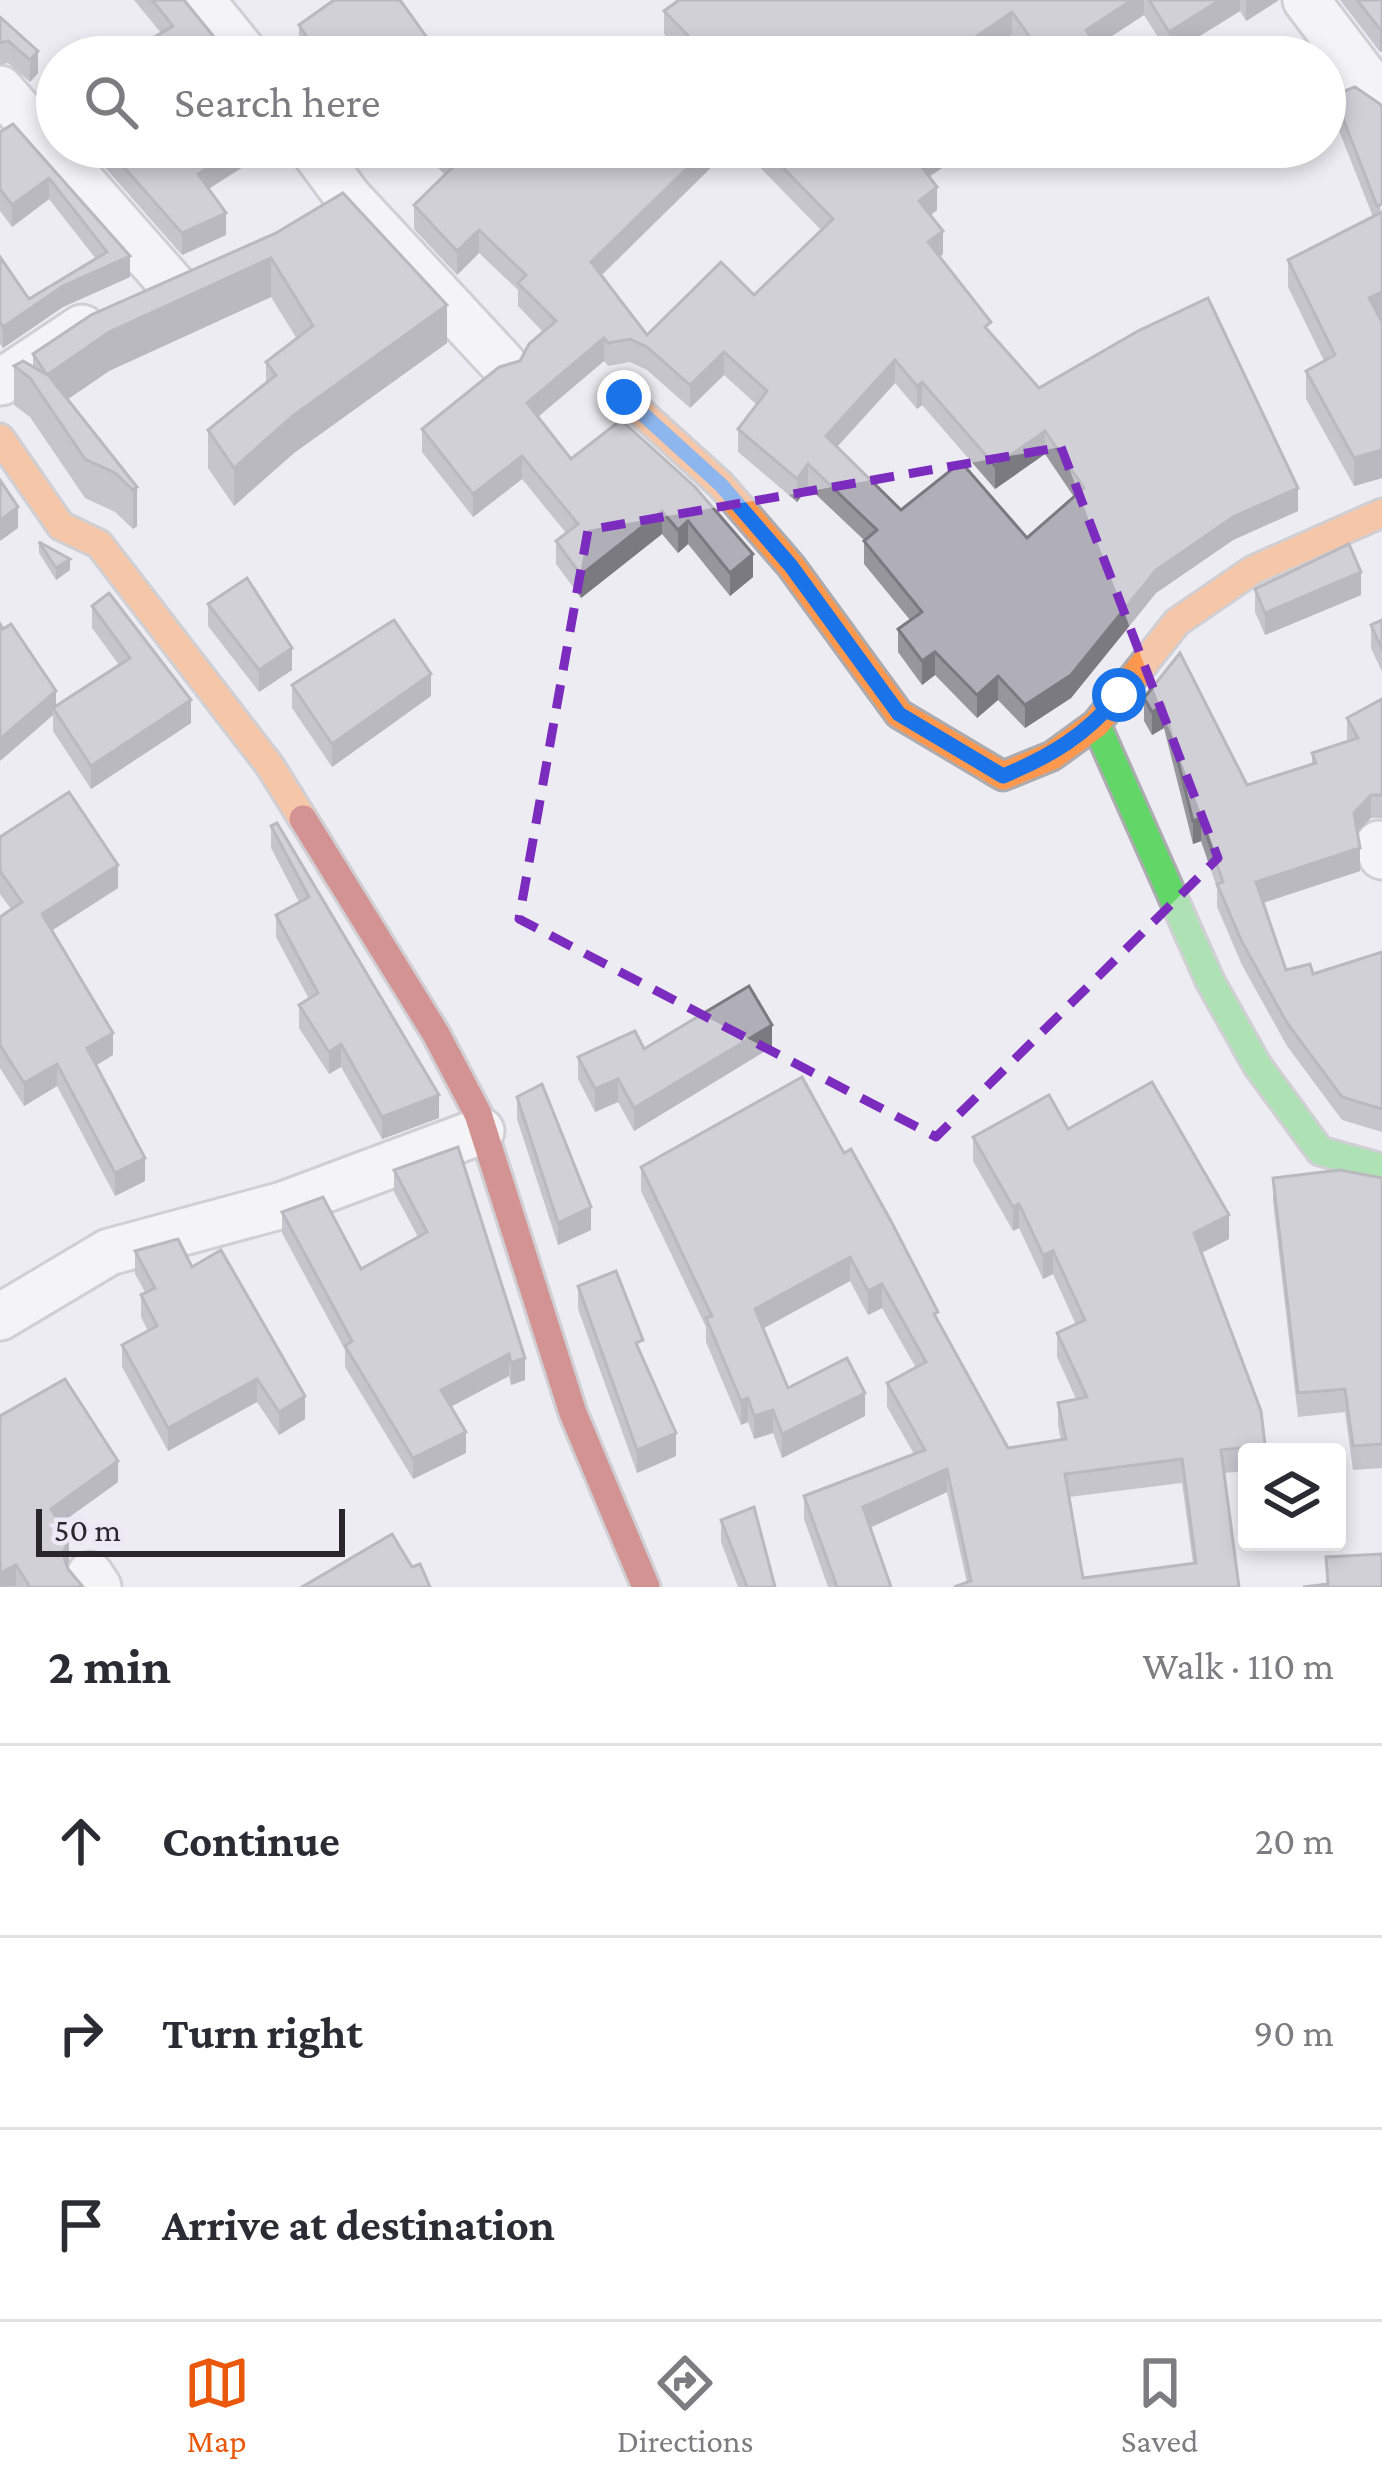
<!DOCTYPE html>
<html lang="en">
<head>
<meta charset="utf-8">
<style>
  body { margin:0; font-family:"Crimson Pro",serif; background:#f2f2f3; color:#2b2b33 }
  .controls { position:absolute; right:36px; bottom:36px; display:grid; overflow:hidden; border-radius:12px; box-shadow:0 6px 18px #0003 }
  .controls button { width:108px; height:108px; display:grid; place-items:center; padding:0; border:0; border-bottom:3px solid #e1e1e2; background:#fff; color:#2b2b33; font:60px sans-serif }
  .scale { position:absolute; left:36px; bottom:30px; width:309px; box-sizing:border-box; padding-left:12px; border:6px solid #29272c; border-top:0; font-size:33px; line-height:42px; white-space:nowrap; color:#29272c; -webkit-text-stroke:9px #ece8f6; paint-order:stroke }
  .stop { position:absolute; width:36px; height:36px; margin:-27px; border:9px solid #1a73e8; border-radius:50%; background:#fff }
  .stop.end { background:#1a73e8; border-color:#fff; box-shadow:0 3px 12px #0008 }
  .list { margin:0; padding:0; list-style:none }
  h2 { display:flex; justify-content:space-between; align-items:center; height:156px; margin:0; padding:0 48px; font-size:51px }
  h2 small { font-size:39px; font-weight:400; color:#7c7c81 }
  .list li { display:grid; grid-template-columns:78px 1fr auto; gap:36px; align-items:center; box-sizing:border-box; height:192px; padding:0 48px; border-top:3px solid #e1e1e2 }
  .list b { display:block; font-size:45px; white-space:nowrap }
  .list em { font-size:39px; font-style:normal; color:#7c7c81 }
  .icon { flex:none; width:66px; height:66px; fill:none; stroke:currentColor; stroke-width:2; stroke-linecap:round; stroke-linejoin:round }
  .map { position:relative; flex:none; width:1382px; height:1587px; overflow:hidden }
  .search { position:absolute; background:#fff; box-shadow:0 6px 18px #0003; left:36px; right:36px; top:36px; height:132px; display:flex; align-items:center; gap:30px; box-sizing:border-box; padding:0 42px; border-radius:66px; color:#7c7c81; font-size:45px }
  .sheet { height:732px; background:#fff }
  nav { display:flex; justify-content:space-around; align-items:center; box-sizing:border-box; height:168px; border-top:3px solid #e1e1e2; background:#fff; font-size:33px; color:#7c7c81 }
  nav a { display:grid; justify-items:center; gap:6px }
  nav .on { color:#ea580c }
  .map>svg:first-child { display:block }
</style>
</head>
<body>
<div class="map">
<svg width="1382" height="1587" viewBox="0 0 1382 1587">
  <rect width="100%" height="100%" fill="#edecf2"/>
  <g fill="none" stroke-linecap="round" stroke-linejoin="round">
    <defs>
      <g id="street">
        <polyline points="201,0 247,57"/>
        <polyline points="1306,0 1382,100"/>
        <polyline points="0,89 175,288"/>
        <polyline points="311,147 348,197 503,364"/>
        <polyline points="1,382 82,328"/>
        <polyline points="1379,844 1382,856"/>
        <polyline points="0,1317 109,1252 283,1205 481,1131"/>
        <polyline points="90,1575 98,1587"/>
      </g>
      <polyline id="fast" points="1096,724 1210,981 1257,1065 1320,1151 1382,1168"/>
      <g id="slow">
        <polyline points="624,397 721,485 791,566 899,714 1003,776 1052,756 1096,724 1177,622 1253,570 1382,513"/>
        <polyline points="0,438 61,526 99,544 270,766 303,819"/>
      </g>
      <polyline id="jam" points="303,819 436,1034 478,1114 573,1413 646,1587"/>
    </defs>
    <use href="#street" stroke="#acabb0" stroke-width="51"/>
    <use href="#fast" stroke="#acabb0" stroke-width="33"/>
    <use href="#slow" stroke="#acabb0" stroke-width="33"/>
    <use href="#jam" stroke="#acabb0" stroke-width="33"/>
    <use href="#street" stroke="#fcfcfd" stroke-width="45"/>
    <use href="#fast" stroke="#63d668" stroke-width="27"/>
    <use href="#slow" stroke="#ff974d" stroke-width="27"/>
    <use href="#jam" stroke="#b3261e" stroke-width="27"/>
  </g>
  <g fill="#97969d" fill-rule="evenodd">
    <polygon points="134,0 184,0 227,53 161,33"/>
    <polygon points="679,0 1279,0 1246,21 1240,11 1169,55 1144,15 1096,46 1103,57 1028,57 1012,35 980,57 687,57 664,34 664,11"/>
    <polygon points="1340,0 1382,0 1382,51 1380,52"/>
    <polygon points="0,17 38,73 30,82 8,63 0,65"/>
    <polygon points="299,25 441,57 305,57 299,48"/>
    <polygon points="1334,95 1380,104 1382,478 1354,486 1306,399 1306,371 1324,361 1288,287 1288,260 1373,217 1334,118"/>
    <polygon points="13,124 130,277 63,307 3,348 0,344 0,257 29,299 96,259 49,199 12,227 0,211 0,132"/>
    <polygon points="87,147 274,147 209,189 226,235 182,255"/>
    <path d="M418,147H732L601,276L647,335L754,295L821,230L740,147H945V166L929,177L937,210L931,215L943,254L940,257L991,334L1039,388L1298,511L1233,540L1156,593L1071,698L1025,728L998,700L977,718L935,675L922,685L898,652V629L910,620L864,564V540L808,487L797,502L738,452V429L757,405L724,375L690,408L647,370L630,362L608,366L604,361L538,417L571,459L621,420L753,577L730,596L688,544L678,553L662,534L581,598L556,564V541L566,533L522,479L473,517L422,452V429L520,361L543,332L518,306V290L479,253L457,275L414,229V205L445,175ZM895,383L917,409L922,405L995,489L1045,454L1074,497L1027,538L901,510L837,447Z"/>
    <polygon points="276,233 447,343 294,453 234,506 208,468 208,430 266,383 266,362 297,339 271,297 109,371 68,399 137,487 137,526 133,529 115,512 85,498 30,417 14,405 14,366 33,367 33,354"/>
    <polygon points="39,542 70,570 56,580 39,553"/>
    <polygon points="1255,589 1361,595 1265,635 1255,612"/>
    <polygon points="208,604 292,670 259,692 208,626"/>
    <polygon points="92,606 191,723 91,789 53,731 53,715 0,761 56,706 119,665 92,628"/>
    <polygon points="1382,620 1382,672 1371,648 1371,625"/>
    <polygon points="1180,653 1247,785 1312,764 1312,753 1347,741 1347,718 1382,699 1382,818 1371,818 1357,832 1360,871 1263,903 1286,970 1313,974 1382,952 1382,1132 1342,1120 1287,1046 1242,965 1217,907 1217,888 1201,841 1193,844 1164,728 1152,735 1144,721 1144,698"/>
    <polygon points="292,685 431,696 332,767 292,708"/>
    <polygon points="271,826 439,1118 382,1139 341,1067 329,1074 299,1028 299,1005 309,999 276,937 276,915 299,902 271,848"/>
    <polygon points="0,837 118,888 52,930 113,1055 96,1065 145,1181 115,1196 57,1086 24,1106 0,1068 0,917 11,909 0,894"/>
    <polygon points="772,1047 634,1131 618,1102 595,1112 578,1079 578,1057 644,1049"/>
    <path d="M802,1077L1008,1448L1061,1440L1058,1426V1403L1076,1399L1057,1357V1333L1076,1325L1053,1274L1043,1279L1019,1228L1013,1231L973,1161V1137L1068,1129L1229,1239L1202,1253L1265,1445V1452H1247V1471L1224,1473L1239,1587L967,1583L947,1492L871,1527L891,1587H828L804,1519V1496L914,1454L887,1407V1383L916,1368L882,1308L868,1315L850,1281L763,1328L788,1388L865,1416L782,1458L773,1433L754,1439L748,1422L741,1425L706,1342V1327L641,1191V1167ZM1182,1483L1193,1563L1083,1578L1069,1497Z"/>
    <polygon points="517,1097 591,1230 558,1245 517,1119"/>
    <polygon points="394,1170 525,1380 511,1385 509,1376 451,1406 466,1453 413,1479 345,1367 345,1350 282,1233 282,1212 361,1269 418,1237 394,1192"/>
    <polygon points="1273,1178 1382,1178 1382,1468 1353,1470 1345,1412 1298,1417 1273,1201"/>
    <polygon points="135,1251 192,1267 305,1419 279,1435 257,1402 168,1451 122,1367 122,1345 148,1331 141,1317 141,1295 145,1292 135,1274"/>
    <polygon points="578,1286 643,1358 676,1456 637,1473 578,1309"/>
    <polygon points="0,1416 118,1482 60,1524 69,1560 68,1569 83,1587 0,1587"/>
    <polygon points="721,1520 775,1587 738,1587 721,1542"/>
  </g>
  <g fill="#7b7a80">
    <polygon points="1132,0 1144,0 1144,15 1086,53 1086,30"/>
    <polygon points="1220,0 1240,0 1240,11 1169,55 1169,32"/>
    <polygon points="1246,0 1279,0 1246,21"/>
    <polygon points="1012,12 1012,35 980,57 946,57"/>
    <polygon points="1382,28 1382,51 1380,52 1380,29"/>
    <polygon points="329,47 329,57 319,57 319,55"/>
    <polygon points="38,51 38,73 30,82 30,60"/>
    <polygon points="240,147 274,147 198,195 198,174"/>
    <polygon points="709,147 732,147 591,285 591,262"/>
    <polygon points="939,147 945,147 945,166 917,184 917,161"/>
    <polygon points="49,178 49,199 12,227 12,205"/>
    <polygon points="937,187 937,210 919,224 919,201"/>
    <polygon points="226,213 226,235 182,255 182,233"/>
    <polygon points="479,230 479,253 457,275 457,251"/>
    <polygon points="943,231 943,254 928,266 928,242"/>
    <polygon points="130,256 130,277 63,307 3,348 3,327 63,286"/>
    <polygon points="271,258 271,297 109,371 52,410 47,375 109,332"/>
    <polygon points="1382,292 1382,319 1369,326 1369,298"/>
    <polygon points="447,305 447,343 294,453 234,506 234,468 294,415"/>
    <polygon points="604,338 604,361 527,426 527,403"/>
    <polygon points="724,352 724,375 690,408 690,385"/>
    <polygon points="895,360 895,383 826,459 826,436"/>
    <polygon points="922,382 922,405 917,409 917,386"/>
    <polygon points="1045,431 1045,454 995,489 995,466"/>
    <polygon points="1382,450 1382,478 1354,486 1354,458"/>
    <polygon points="522,456 522,479 473,517 473,494"/>
    <polygon points="808,464 808,487 797,502 797,479"/>
    <polygon points="137,487 137,526 133,529 133,490"/>
    <polygon points="1298,488 1298,511 1233,540 1156,593 1071,698 1025,728 1025,705 1156,570 1233,517"/>
    <polygon points="18,507 18,528 0,541 0,520"/>
    <polygon points="662,511 662,534 581,598 581,575"/>
    <polygon points="688,521 688,544 678,553 678,530"/>
    <polygon points="753,554 753,577 730,596 730,573"/>
    <polygon points="70,559 70,570 56,580 56,568"/>
    <polygon points="1361,572 1361,595 1265,635 1265,613"/>
    <polygon points="292,648 292,670 259,692 259,670"/>
    <polygon points="935,652 935,675 922,685 922,661"/>
    <polygon points="431,674 431,696 332,767 332,744"/>
    <polygon points="998,676 998,700 977,718 977,695"/>
    <polygon points="56,691 56,712 53,708 53,715 0,761 0,739"/>
    <polygon points="191,700 191,723 91,789 91,766"/>
    <polygon points="1164,705 1164,728 1152,735 1152,712"/>
    <polygon points="1371,795 1371,818 1354,836 1354,813"/>
    <polygon points="1201,818 1201,841 1193,844 1193,821"/>
    <polygon points="1360,848 1360,871 1256,905 1256,882"/>
    <polygon points="118,865 118,888 42,937 42,914"/>
    <polygon points="772,1025 772,1047 634,1131 634,1108"/>
    <polygon points="113,1033 113,1055 87,1071 87,1048"/>
    <polygon points="341,1044 341,1067 329,1074 329,1052"/>
    <polygon points="57,1064 57,1086 24,1106 24,1083"/>
    <polygon points="618,1079 618,1102 595,1112 595,1089"/>
    <polygon points="439,1095 439,1118 382,1139 382,1117"/>
    <polygon points="145,1158 145,1181 115,1196 115,1173"/>
    <polygon points="1019,1204 1019,1228 1013,1231 1013,1207"/>
    <polygon points="591,1207 591,1230 558,1245 558,1223"/>
    <polygon points="1229,1215 1229,1239 1194,1256 1194,1233"/>
    <polygon points="1053,1251 1053,1274 1043,1279 1043,1255"/>
    <polygon points="850,1257 850,1281 755,1333 755,1309"/>
    <polygon points="882,1284 882,1308 868,1315 868,1291"/>
    <polygon points="509,1354 509,1376 441,1412 441,1390"/>
    <polygon points="525,1358 525,1380 511,1385 511,1363"/>
    <polygon points="257,1379 257,1402 168,1451 168,1428"/>
    <polygon points="865,1393 865,1416 782,1458 782,1434"/>
    <polygon points="305,1396 305,1419 279,1435 279,1412"/>
    <polygon points="748,1398 748,1422 741,1425 741,1401"/>
    <polygon points="773,1410 773,1433 754,1439 754,1416"/>
    <polygon points="466,1432 466,1453 413,1479 413,1458"/>
    <polygon points="676,1433 676,1456 637,1473 637,1450"/>
    <polygon points="118,1461 118,1482 51,1530 51,1509"/>
    <polygon points="947,1469 947,1492 863,1531 863,1507"/>
    <polygon points="69,1538 69,1560 63,1576 63,1554"/>
    <polygon points="16,1565 16,1586 0,1587 0,1573"/>
  </g>
  <g fill="#b0aeb7" stroke="#7b7a80" stroke-width="3" fill-rule="evenodd">
    <polygon points="152,0 184,0 227,53 237,57 121,57 173,26"/>
    <polygon points="334,0 400,0 441,57 336,57 329,47 319,55 299,25"/>
    <polygon points="679,0 1132,0 1086,30 1103,57 1044,57 1012,12 946,57 709,57 664,11"/>
    <polygon points="1149,0 1220,0 1169,32"/>
    <polygon points="1357,0 1382,0 1382,28 1380,29"/>
    <polygon points="0,17 38,51 30,60 8,41 0,43"/>
    <polygon points="1355,87 1380,104 1382,108 1382,204 1377,206 1334,95"/>
    <polygon points="13,124 130,256 63,286 3,327 0,322 0,257 29,299 107,252 49,178 12,205 0,189 0,132"/>
    <polygon points="106,147 240,147 198,174 226,213 182,233"/>
    <path d="M440,147H709L591,262L647,335L721,262L754,295L833,219L763,147H939L917,161L937,187L919,201L943,231L928,242L991,322L985,327L1039,388L1138,331L1208,298L1298,488L1233,517L1156,570L1071,675L1025,705L998,676L977,695L935,652L922,661L898,629L922,612L864,541L877,530L808,464L797,479L738,429L767,391L724,352L690,385L647,347L630,339L608,343L604,338L527,403L571,459L621,420L695,487L753,554L730,573L688,521L678,530L662,511L581,575L556,541L578,524L522,456L473,494L422,429L499,367L520,361L529,344L556,321L518,283L526,275L479,230L457,251L414,205L456,164ZM895,360L917,386L922,382L995,466L1045,431L1084,488L1027,538L961,462L901,510L826,436Z"/>
    <polygon points="343,193 447,305 294,415 234,468 208,430 276,375 266,362 313,326 271,258 109,332 47,375 33,354 91,315 276,233"/>
    <polygon points="1382,212 1382,292 1369,298 1382,322 1382,450 1354,458 1306,371 1335,355 1288,260"/>
    <polygon points="23,361 49,376 137,487 133,490 115,473 85,459 30,378 14,366"/>
    <polygon points="0,480 18,507 0,520"/>
    <polygon points="39,542 70,559 56,568"/>
    <polygon points="1349,544 1361,572 1265,613 1255,589"/>
    <polygon points="247,578 292,648 259,670 208,604"/>
    <polygon points="109,593 191,700 91,766 53,708 130,658 92,606"/>
    <polygon points="394,620 431,674 332,744 292,685"/>
    <polygon points="1382,620 1382,649 1371,625"/>
    <polygon points="0,624 3,629 11,624 56,691 0,739"/>
    <polygon points="1180,653 1247,785 1316,763 1312,753 1358,738 1347,718 1382,699 1382,795 1371,795 1354,813 1360,848 1256,882 1286,970 1310,964 1313,974 1382,952 1382,1109 1342,1097 1287,1023 1242,942 1217,884 1223,882 1201,818 1193,821 1164,705 1152,712 1144,698"/>
    <polygon points="69,792 118,865 42,914 113,1033 87,1048 145,1158 115,1173 57,1064 24,1083 0,1045 0,917 22,902 0,871 0,837"/>
    <polygon points="277,823 439,1095 382,1117 341,1044 329,1052 299,1005 318,993 276,915 309,897 271,826"/>
    <polygon points="749,986 772,1025 634,1108 618,1079 595,1089 578,1057 635,1031 644,1049"/>
    <path d="M802,1077L844,1153L851,1149L892,1223L938,1312L934,1314L1008,1448L1066,1439L1058,1403L1087,1397L1057,1333L1085,1320L1053,1251L1043,1255L1019,1204L1013,1207L973,1137L1049,1095L1068,1129L1152,1082L1229,1215L1194,1233L1261,1411L1265,1445L1221,1450L1239,1587H954L971,1581L947,1469L863,1507L891,1587H837L804,1496L925,1450L887,1383L926,1362L882,1284L868,1291L850,1257L755,1309L788,1388L847,1358L865,1393L782,1434L773,1410L754,1416L748,1398L741,1401L706,1318L712,1316L641,1167ZM1182,1459L1196,1563L1083,1578L1065,1474Z"/>
    <polygon points="542,1084 591,1207 558,1223 517,1097"/>
    <polygon points="458,1147 525,1358 511,1363 509,1354 441,1390 466,1432 413,1458 345,1346 352,1341 282,1212 323,1197 361,1269 427,1232 394,1170"/>
    <polygon points="1340,1170 1382,1178 1382,1444 1353,1446 1345,1389 1298,1393 1273,1178"/>
    <polygon points="178,1239 192,1267 221,1250 305,1396 279,1412 257,1379 168,1428 122,1345 157,1326 141,1295 155,1288 135,1251"/>
    <polygon points="616,1271 643,1340 636,1343 676,1433 637,1450 578,1286"/>
    <polygon points="65,1379 118,1461 51,1509 69,1538 63,1554 68,1569 83,1587 30,1587 16,1565 0,1573 0,1416"/>
    <polygon points="754,1507 775,1587 747,1587 721,1520"/>
    <polygon points="392,1534 412,1567 420,1564 430,1587 302,1587"/>
    <polygon points="1382,1554 1382,1587 1303,1587 1328,1584 1326,1557"/>
  </g>
  <g fill="none" stroke-linecap="round" stroke-linejoin="round">
    <path stroke="#1a73e8" stroke-width="15" d="M624,397L721,485L791,566L899,714L1003,776C1051,756 1086,735 1119,695"/>
  </g>
  <path d="M0 0H1382V1587H0ZM1061,447L1218,858L936,1137L519,919L588,530Z" fill="#edecf2" fill-opacity=".55" fill-rule="evenodd"/>
  <path fill="none" stroke="#7b2cbf" stroke-width="9" stroke-dasharray="24 15" stroke-linejoin="round" d="M1061,447L1218,858L936,1137L519,919L588,530Z"/>
</svg>
<div class="controls">
<button><svg class="icon" aria-label="layers" viewBox="0 0 24 24"><path d="M12 4l9 5-9 5-9-5zM3 14l9 5 9-5"/></svg></button>
</div>
<div class="scale">50 m</div>
<div class="stop" style="left:1119px;top:695px"></div>
<div class="stop end" style="left:624px;top:397px"></div>
<div class="search"><svg class="icon" aria-label="search" viewBox="0 0 24 24"><circle cx="10" cy="10" r="6"/><path d="M15 15l6 6"/></svg>Search here</div>
</div>
<section class="sheet">
<h2>2 min<small>Walk · 110 m</small></h2>
<ul class="list">
<li><svg class="icon" aria-label="ahead" viewBox="0 0 24 24"><path d="M12 20V5M6 11l6-6 6 6"/></svg><div><b>Continue</b></div><em>20 m</em></li>
<li><svg class="icon" aria-label="right" viewBox="0 0 24 24"><path d="M7 20v-9h11M14 6l5 5-5 5"/></svg><div><b>Turn right</b></div><em>90 m</em></li>
<li><svg class="icon" aria-label="arrive" viewBox="0 0 24 24"><path d="M6 21V4h12l-3 4 3 4H6"/></svg><div><b>Arrive at destination</b></div></li>
</ul>
</section>
<nav>
<a class="on"><svg class="icon" aria-label="map" viewBox="0 0 24 24"><path d="M3 6l6-2 6 2 6-2v14l-6 2-6-2-6 2zM9 4v14M15 6v14"/></svg>Map</a>
<a><svg class="icon" aria-label="directions" viewBox="0 0 24 24"><path d="M12 3l9 9-9 9-9-9zM9 14v-3h6M13 9l2 2-2 2"/></svg>Directions</a>
<a><svg class="icon" aria-label="saved" viewBox="0 0 24 24"><path d="M7 4h10v16l-5-4-5 4z"/></svg>Saved</a>
</nav>
</body>
</html>
